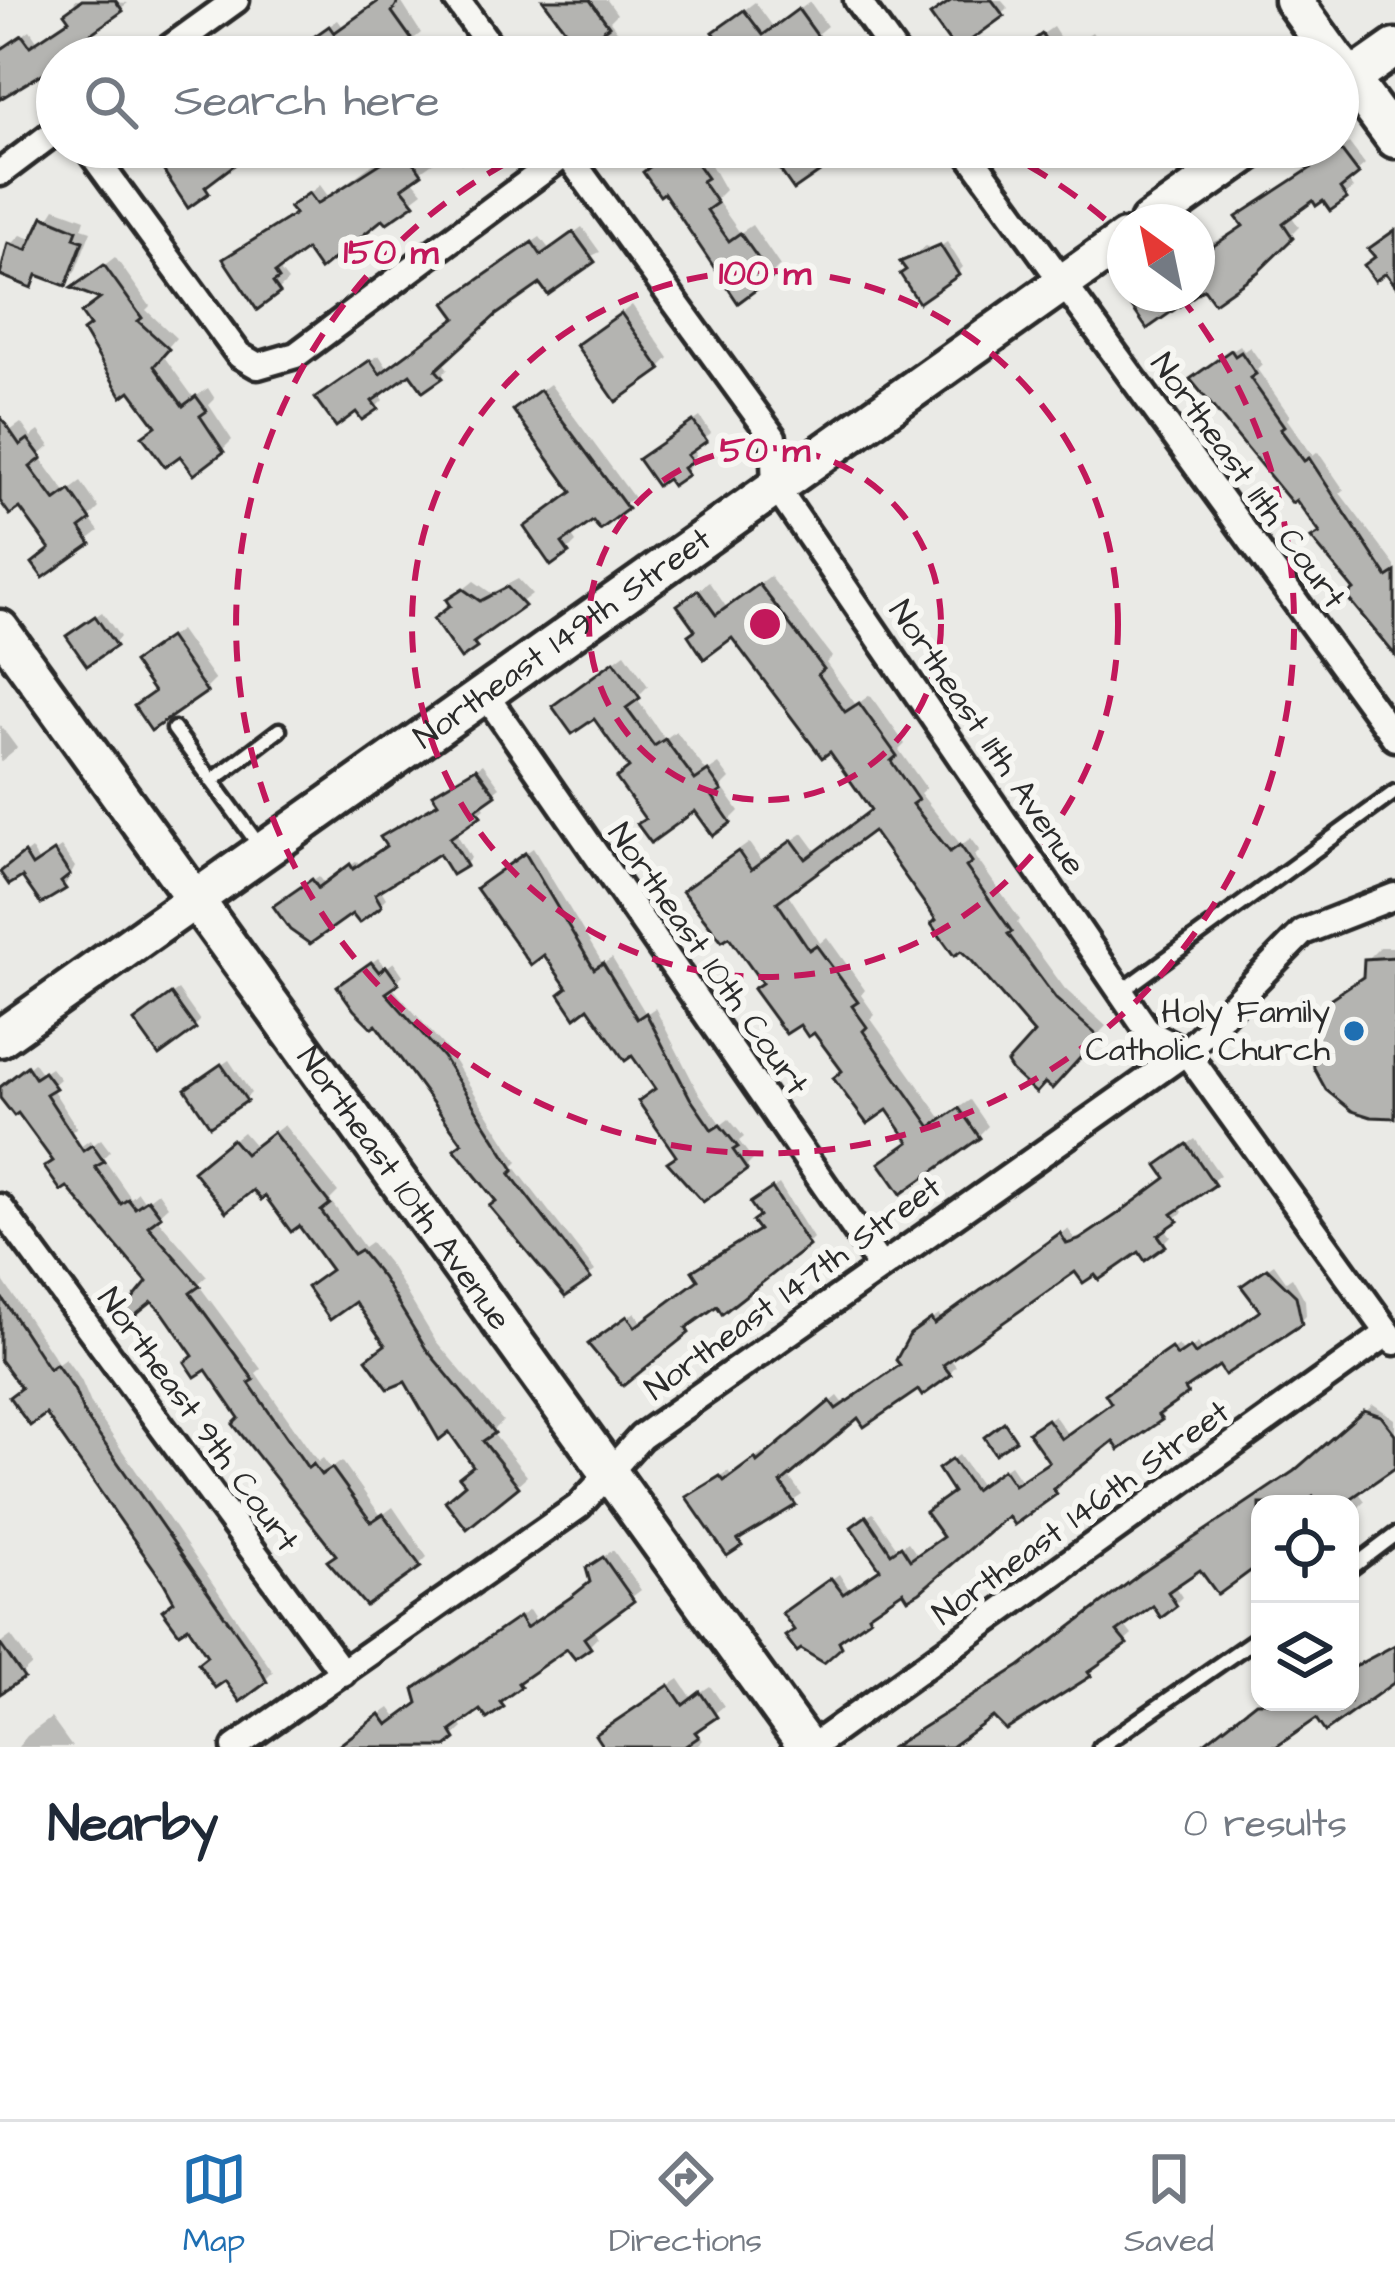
<!DOCTYPE html>
<html lang="en">
<head>
<meta charset="utf-8">
<style>
  body { margin:0; font-family:"Architects Daughter",sans-serif; background:#f6f6f7; color:#1f2937 }
  .controls { position:absolute; right:36px; bottom:36px; display:grid; overflow:hidden; border-radius:24px; box-shadow:0 3px 9px #0004 }
  .controls button { width:108px; height:108px; display:grid; place-items:center; padding:0; border:0; border-bottom:3px solid #e0e1e3; background:#fff; color:#1f2937; font:60px sans-serif }
  .compass { position:absolute; left:1107px; top:204px; width:108px; height:108px; border-radius:50%; background:#fff; box-shadow:0 3px 9px #0004; rotate:327deg }
  .list { margin:0; padding:0; list-style:none }
  h2 { display:flex; justify-content:space-between; align-items:center; height:156px; margin:0; padding:0 48px; font-size:51px }
  h2 small { font-size:39px; font-weight:400; color:#747a83 }
  .icon { flex:none; width:66px; height:66px; fill:none; stroke:currentColor; stroke-width:2; stroke-linecap:round; stroke-linejoin:round }
  .map { position:relative; flex:none; width:1395px; height:1747px; overflow:hidden }
  .search { position:absolute; background:#fff; box-shadow:0 3px 9px #0004; left:36px; right:36px; top:36px; height:132px; display:flex; align-items:center; gap:30px; box-sizing:border-box; padding:0 42px; border-radius:66px; color:#747a83; font-size:45px }
  .sheet { height:372px; background:#fff }
  nav { display:flex; justify-content:space-around; align-items:center; box-sizing:border-box; height:168px; border-top:3px solid #e0e1e3; background:#fff; font-size:33px; color:#747a83 }
  nav a { display:grid; justify-items:center; gap:6px }
  nav .on { color:#1f6fb2 }
  .map>svg:first-child { display:block }
</style>
</head>
<body>
<div class="map">
<svg width="1395" height="1747" viewBox="0 0 1395 1747">
  <rect width="100%" height="100%" fill="#eaeae6"/>
  <filter id="ink" filterUnits="userSpaceOnUse"><feTurbulence type="fractalNoise" baseFrequency=".00833" numOctaves="2"/><feDisplacementMap in="SourceGraphic" scale="24" xChannelSelector="R" yChannelSelector="G"/><feConvolveMatrix kernelMatrix="1 2 1 2 8 2 1 2 1" color-interpolation-filters="sRGB"/></filter>
  <g filter="url(#ink)">
    <g fill="#0003">
      <polygon points="75,0 128,3 72,44 68,54 0,98 0,60 7,47 30,30 38,42 72,19"/>
      <polygon points="378,0 400,0 421,33 391,57 384,57 369,38 344,57 286,56 338,20 343,27"/>
      <polygon points="547,0 607,0 617,14 610,21 619,33 611,41 622,57 560,57 569,30"/>
      <polygon points="955,0 1001,0 1008,8 1002,14"/>
      <polygon points="755,2 774,28 810,2 827,26 789,57 735,57 727,23"/>
      <polygon points="1053,27 1067,49 1092,32 1105,51 1100,57 1039,57 1040,36"/>
      <polygon points="1349,143 1365,164 1347,180 1353,188 1345,196 1314,197 1290,214 1299,227 1291,235 1197,291 1197,251 1245,225 1248,209"/>
      <polygon points="152,147 182,147 188,156 199,147 266,147 248,161 243,154 189,203"/>
      <polygon points="397,147 486,147 461,164 451,150 411,178 423,192 387,219 384,214 307,246 284,262 281,272 288,281 278,291 226,260 297,212 293,207 320,185 328,196"/>
      <polygon points="653,147 701,147 725,190 716,199 740,233 752,225 780,266 770,276 738,298"/>
      <polygon points="767,147 826,147 832,156 795,186"/>
      <polygon points="866,147 896,147 876,161"/>
      <polygon points="55,208 85,219 82,228 91,231 75,272 65,283 42,273 31,284 0,272 11,245 21,235 35,240"/>
      <polygon points="582,227 600,252 541,280 494,313 442,361 448,369 441,376 410,370 378,393 383,400 376,407 326,391 379,355 388,369 459,317 456,296 540,237 550,250"/>
      <polygon points="947,242 963,267 957,273 909,269 904,262 926,246 935,250"/>
      <polygon points="115,257 150,306 146,310 176,338 162,354 194,398 208,388 215,399 209,405 232,440 222,450 158,425 93,325 103,297 76,287"/>
      <polygon points="632,305 669,358 659,368 579,345"/>
      <polygon points="1240,345 1244,351 1250,347 1262,364 1257,369 1290,416 1287,419 1313,456 1318,452 1344,490 1340,493 1395,566 1395,649 1323,531 1202,371"/>
      <polygon points="550,384 634,498 570,533 576,542 567,551 537,518 575,491 526,402"/>
      <polygon points="700,417 711,433 692,448 696,453 686,473 668,475 648,453"/>
      <polygon points="21,423 31,437 39,431 50,446 39,456 66,493 81,482 99,508 89,518 99,531 44,574 53,548 21,504 0,496 0,438"/>
      <polygon points="770,576 832,657 826,663 856,705 870,695 905,744 899,750 926,788 920,793 961,845 971,838 980,850 975,856 1020,920 1017,923 1065,989 1106,1026 1052,1084 1038,1033 940,919 874,827 786,891 820,943 827,937 865,990 861,995 875,1015 871,1019 942,1119 970,1100 988,1126 978,1136 912,1140 888,1106 845,1070 815,1029 765,982 696,881 749,843 762,862 803,833 817,852 874,809 831,748 733,634 698,629 691,596 709,582 727,608"/>
      <polygon points="518,579 532,594 482,632 475,646 437,620 453,605 450,600 474,581 491,593"/>
      <polygon points="102,612 120,637 114,644 76,630"/>
      <polygon points="180,630 215,680 205,690 138,706 156,690 146,653"/>
      <polygon points="625,653 648,686 636,698 665,739 676,731 707,772 719,764 730,779 722,787 739,811 729,821 696,807 648,818 630,769 595,714 565,697"/>
      <polygon points="0,725 17,748 0,762"/>
      <polygon points="483,764 500,787 481,802 485,808 479,813 455,831 471,858 465,864 440,850 380,888 386,898 380,904 353,909 283,901 319,876 325,884 357,861 360,865 389,845 384,837 390,831 441,801 436,794 442,788"/>
      <polygon points="61,847 75,867 64,887 3,871 31,849 39,862"/>
      <polygon points="533,848 603,964 612,958 646,1014 655,1008 697,1090 721,1125 729,1119 744,1137 739,1141 753,1160 745,1168 685,1183 671,1163 679,1155 658,1088 488,880"/>
      <polygon points="1380,947 1395,947 1395,1113 1332,999 1366,972 1367,960"/>
      <polygon points="378,958 386,968 394,962 403,975 391,986 448,1051 518,1162 514,1166 595,1271 566,1293 347,981"/>
      <polygon points="178,990 200,1021 194,1027 144,1015"/>
      <polygon points="229,1060 251,1093 245,1099 195,1083"/>
      <polygon points="34,1063 42,1074 51,1068 60,1079 51,1087 77,1128 46,1146 0,1092"/>
      <polygon points="284,1125 338,1192 330,1200 364,1247 371,1242 391,1267 435,1340 503,1421 492,1432 527,1476 517,1485 468,1483 476,1465 407,1378 369,1359 387,1343 300,1222 266,1192 206,1162 243,1132 256,1147"/>
      <polygon points="101,1139 110,1151 103,1158 131,1198 138,1192 145,1202 158,1192 168,1206 156,1217 207,1276 198,1284 261,1369 256,1373 318,1462 323,1458 331,1469 342,1461 381,1516 393,1507 427,1557 419,1565 339,1553 196,1354 151,1282 59,1162 90,1140 93,1145"/>
      <polygon points="1195,1139 1220,1175 1179,1206 1183,1212 1164,1227 1171,1236 1164,1243 1076,1268 949,1357 956,1366 949,1373 859,1414 787,1474 802,1495 745,1533 740,1544 697,1491 728,1471 732,1476 763,1453 766,1457 838,1396 844,1404 902,1364 921,1327 939,1315 942,1319 1068,1229 1075,1239 1089,1234 1169,1177 1168,1158"/>
      <polygon points="779,1184 813,1238 807,1244 717,1302 598,1339 635,1312 642,1323 761,1229 760,1197"/>
      <polygon points="1274,1264 1286,1281 1292,1277 1305,1300 1306,1315 1300,1321 1189,1382 1160,1418 1114,1437 1057,1481 1061,1486 1055,1492 1008,1511 873,1608 824,1659 795,1631 792,1608 839,1574 850,1591 883,1568 861,1521 873,1513 898,1549 908,1542 918,1556 946,1536 956,1491 947,1464 959,1455 981,1486 1010,1465 1021,1481 1052,1461 1038,1427 1054,1415 1068,1435 1114,1402 1114,1389 1178,1345 1184,1353 1198,1343 1203,1350 1263,1310 1251,1280"/>
      <polygon points="0,1276 58,1363 65,1358 81,1380 92,1406 273,1672 265,1680 210,1655 47,1410 0,1355"/>
      <polygon points="1373,1404 1395,1419 1395,1464 1357,1490 1365,1501 1358,1508 1350,1512 1350,1504 1322,1504 1313,1492 1296,1504 1260,1504 1260,1556 1200,1566 1174,1585 1182,1597 1175,1604 1153,1602 1123,1623 1132,1635 1089,1674 993,1713 946,1747 894,1747 1030,1659 1305,1464"/>
      <polygon points="613,1550 641,1590 592,1628 598,1637 589,1646 568,1645 508,1692 502,1705 487,1715 481,1705 459,1722 463,1728 442,1747 334,1747 390,1708 398,1719 421,1702 427,1681 529,1610 536,1621 592,1581 599,1560"/>
      <polygon points="11,1636 32,1665 0,1694 0,1644"/>
      <polygon points="679,1679 692,1698 710,1686 724,1706 703,1723 698,1733 703,1740 696,1747 606,1747 607,1728"/>
      <polygon points="51,1718 72,1747 18,1747 27,1736"/>
    </g>
    <g fill="#b4b4b1" stroke="#2b2b2b" stroke-width="3">
      <polygon points="82,0 115,0 123,11 66,51 70,56 57,57 57,65 0,99 0,50 22,35 30,46 69,20 64,13"/>
      <polygon points="380,0 400,0 392,12 415,44 397,57 380,57 369,42 348,57 285,57 329,26 334,33"/>
      <polygon points="543,0 590,0 609,26 601,32 611,46 595,57 555,57 547,45 566,31"/>
      <polygon points="952,0 992,0 1004,16 956,51 930,15"/>
      <polygon points="798,9 819,38 794,57 732,57 713,32 744,10 763,35"/>
      <polygon points="1042,34 1057,57 1035,57 1027,45"/>
      <polygon points="148,147 168,147 179,161 199,147 258,147 205,187 209,193 188,208"/>
      <polygon points="396,147 403,147 422,174 402,188 415,204 387,223 383,219 320,270 306,250 275,273 279,279 273,283 280,293 257,310 223,259 295,214 289,207 309,193 317,204 389,158"/>
      <polygon points="676,147 685,147 707,178 702,181 717,203 707,210 729,241 740,233 772,278 738,303 664,193 660,196 643,172"/>
      <polygon points="764,147 809,147 824,169 794,190"/>
      <polygon points="1340,149 1359,174 1340,189 1347,199 1330,211 1323,201 1316,206 1313,201 1283,223 1293,238 1258,272 1214,303 1204,289 1147,329 1123,294 1197,294 1197,230 1209,249 1243,226 1236,217"/>
      <polygon points="43,216 77,230 74,238 83,241 66,286 37,275 32,288 0,275 8,243 27,250"/>
      <polygon points="1395,230 1395,285 1386,273 1375,281 1364,265 1375,257 1368,249"/>
      <polygon points="573,232 595,262 548,295 540,284 496,315 436,370 443,378 423,392 410,374 372,401 378,409 362,420 356,412 336,427 315,398 370,360 380,374 456,318 445,303 532,242 541,255"/>
      <polygon points="940,245 959,275 919,303 900,274 906,270 900,262"/>
      <polygon points="104,265 142,318 138,321 169,349 154,366 183,406 196,396 207,411 200,416 224,452 194,475 180,456 165,467 142,436 156,426 130,391 122,397 83,331 90,326 81,313 100,299 71,288"/>
      <polygon points="621,313 661,370 616,402 576,345"/>
      <polygon points="1231,350 1235,356 1241,352 1256,374 1250,378 1284,426 1280,429 1304,461 1309,458 1387,577 1395,572 1395,655 1346,596 1354,590 1311,538 1320,533 1296,500 1292,503 1190,379"/>
      <polygon points="540,390 628,509 600,530 593,521 562,543 569,553 551,566 524,527 572,492 513,410"/>
      <polygon points="0,416 20,445 28,439 42,458 30,467 55,501 70,490 91,520 80,528 91,544 43,578 32,563 50,549 20,508 10,515 0,501"/>
      <polygon points="693,421 707,441 687,455 692,461 683,468 688,475 672,486 667,479 657,486 638,459"/>
      <polygon points="759,584 824,669 818,674 845,712 859,703 897,756 891,761 918,800 912,804 950,852 960,845 972,862 966,867 1012,932 1008,934 1056,999 1099,1037 1052,1089 1045,1083 1036,1093 1012,1071 1007,1063 1034,1033 972,961 961,951 954,956 931,924 936,920 873,831 777,902 809,950 816,945 858,1002 852,1006 867,1027 863,1031 931,1127 959,1108 980,1138 901,1194 879,1163 909,1142 887,1110 867,1124 833,1078 842,1071 814,1033 808,1037 800,1025 786,1034 753,989 762,983 729,937 722,941 682,891 738,851 751,870 792,840 806,859 871,810 830,752 822,758 732,638 704,659 688,635 695,630 677,605 698,590 716,615"/>
      <polygon points="507,587 525,606 473,643 477,648 461,659 433,619 450,606 446,600 463,589 480,601"/>
      <polygon points="95,616 116,646 87,666 66,636"/>
      <polygon points="169,637 207,692 151,731 134,706 154,692 133,662"/>
      <polygon points="614,661 640,698 626,708 654,746 665,739 695,780 708,771 722,791 713,797 731,823 713,836 695,811 651,843 637,824 645,819 616,778 629,768 594,719 572,734 552,706"/>
      <polygon points="476,768 496,795 476,809 481,816 450,838 467,866 452,875 439,854 375,894 382,906 359,923 352,914 310,944 290,930 273,906 312,879 318,888 350,864 353,869 386,846 380,837 438,803 432,794"/>
      <polygon points="54,851 70,875 61,882 66,889 41,904 22,877 9,885 0,872 24,853 32,866"/>
      <polygon points="525,853 594,969 603,963 637,1019 646,1013 690,1098 712,1130 720,1125 738,1147 733,1150 747,1170 703,1202 667,1162 676,1156 638,1101 655,1089 632,1056 625,1061 588,1008 575,1018 559,994 567,988 544,955 531,965 476,888"/>
      <polygon points="1395,957 1395,1118 1371,1117 1352,1111 1326,1090 1314,1068 1311,1038 1325,1002 1363,977 1364,959"/>
      <polygon points="371,962 379,972 386,966 399,984 386,993 443,1057 514,1170 510,1174 591,1279 565,1297 489,1206 496,1201 454,1149 462,1143 376,1025 372,1028 354,1010 337,986"/>
      <polygon points="171,994 196,1029 159,1056 134,1021"/>
      <polygon points="221,1064 247,1101 210,1126 185,1089"/>
      <polygon points="27,1066 35,1078 44,1072 56,1088 46,1094 83,1151 92,1145 104,1162 95,1167 121,1204 128,1199 135,1208 148,1199 161,1216 148,1226 200,1286 190,1293 254,1380 249,1383 308,1468 313,1464 321,1475 332,1468 371,1522 383,1514 421,1567 366,1606 327,1561 336,1555 233,1424 239,1418 206,1370 195,1377 185,1362 193,1356 163,1313 152,1302 122,1326 116,1320 147,1282 67,1187 61,1191 44,1167 53,1161 18,1113 14,1116 0,1098 0,1087"/>
      <polygon points="273,1132 330,1204 321,1211 353,1254 360,1250 382,1277 426,1349 495,1433 483,1441 519,1487 467,1529 445,1501 465,1484 459,1477 473,1466 449,1432 439,1440 405,1382 388,1389 366,1359 385,1345 355,1302 330,1320 307,1287 331,1270 299,1226 291,1232 265,1196 261,1200 253,1190 226,1212 193,1171 232,1139 245,1154"/>
      <polygon points="1187,1144 1215,1185 1172,1214 1178,1221 1158,1235 1166,1246 1145,1261 1139,1252 1099,1280 1095,1275 1083,1283 1075,1272 943,1365 951,1375 922,1396 918,1390 864,1427 858,1418 781,1483 796,1505 738,1540 742,1546 727,1556 686,1497 720,1476 724,1481 755,1458 757,1462 830,1401 836,1409 900,1365 896,1360 910,1334 931,1319 934,1324 1060,1233 1067,1244 1079,1240 1116,1215 1166,1178 1157,1165"/>
      <polygon points="772,1188 809,1246 722,1314 717,1306 686,1328 689,1333 623,1386 588,1344 627,1316 635,1327 698,1280 692,1271 759,1230 752,1221 759,1216 750,1203"/>
      <polygon points="1267,1268 1296,1296 1302,1324 1225,1375 1219,1366 1185,1389 1188,1394 1158,1415 1162,1420 1119,1450 1113,1441 1053,1489 1057,1494 1014,1525 1008,1516 920,1592 908,1599 903,1591 868,1615 870,1619 839,1641 842,1647 824,1663 801,1649 797,1652 785,1636 794,1630 782,1613 831,1578 843,1594 880,1569 851,1527 866,1516 891,1553 901,1546 910,1560 943,1537 925,1512 953,1492 938,1469 952,1459 974,1490 1003,1469 1014,1485 1049,1462 1028,1432 1047,1419 1061,1439 1111,1403 1105,1394 1171,1348 1177,1356 1190,1347 1195,1354 1223,1337 1260,1311 1241,1286"/>
      <polygon points="0,1295 49,1369 56,1364 74,1389 84,1414 254,1658 267,1682 240,1702 225,1681 215,1688 198,1663 207,1656 188,1627 179,1633 162,1610 174,1601 164,1583 46,1414 30,1426 9,1397 21,1388 0,1360"/>
      <polygon points="1364,1410 1381,1416 1395,1434 1395,1468 1343,1504 1318,1504 1313,1496 1302,1504 1260,1504 1260,1564 1218,1595 1200,1570 1168,1592 1177,1606 1161,1618 1153,1606 1117,1632 1127,1644 1088,1672 1091,1676 1006,1730 993,1717 951,1747 892,1747 1020,1666 1140,1574 1294,1471"/>
      <polygon points="1004,1422 1016,1440 995,1454 984,1437"/>
      <polygon points="603,1557 634,1601 584,1638 591,1648 575,1659 567,1649 518,1683 521,1687 500,1702 504,1707 487,1719 480,1710 451,1731 456,1739 446,1747 337,1747 380,1714 388,1725 418,1703 414,1689 519,1617 526,1628 571,1597 590,1582 586,1568"/>
      <polygon points="0,1644 24,1678 0,1694"/>
      <polygon points="1395,1645 1395,1682 1325,1732 1316,1719 1276,1747 1199,1747 1256,1702 1350,1702 1350,1669"/>
      <polygon points="669,1685 683,1705 700,1692 717,1717 695,1732 699,1737 684,1747 603,1747 595,1735"/>
    </g>
    <g fill="none" stroke-linecap="round" stroke-linejoin="round">
      <defs>
        <g id="lane">
          <polyline points="174,729 259,845"/>
          <polyline points="212,781 279,730"/>
          <polyline points="1121,992 1395,792"/>
          <polyline points="1350,1569 1395,1535"/>
          <polyline points="1100,1747 1260,1636"/>
        </g>
        <g id="street">
          <polyline points="457,0 498,57"/>
          <polyline points="857,0 898,57"/>
          <polyline points="157,57 236,0"/>
          <polyline points="87,147 239,355 258,366 296,355 567,153"/>
          <polyline points="562,147 773,437 775,486 1149,1033 1186,1052 1395,1342"/>
          <polyline points="964,147 1395,738"/>
          <polyline points="0,173 57,130"/>
          <polyline points="483,691 879,1264"/>
          <polyline points="0,1207 343,1673"/>
          <polyline points="235,1747 579,1506 641,1437 1186,1052 1303,932 1395,896"/>
          <polyline points="812,1747 1388,1333"/>
        </g>
        <g id="secondary">
          <polyline points="1293,0 1334,57"/>
          <polyline points="1338,62 1395,139"/>
          <polyline points="1338,88 1395,48"/>
          <polyline points="1149,222 1255,147"/>
          <path id="s1" d="M0,629L807,1747"/>
          <path id="s2" d="M0,1038L1125,239"/>
        </g>
      </defs>
      <use href="#lane" stroke="#2b2b2b" stroke-width="21"/>
      <use href="#street" stroke="#2b2b2b" stroke-width="33"/>
      <use href="#secondary" stroke="#2b2b2b" stroke-width="45"/>
      <use href="#lane" stroke="#f6f6f2" stroke-width="12"/>
      <use href="#street" stroke="#f6f6f2" stroke-width="24"/>
      <use href="#secondary" stroke="#f6f6f2" stroke-width="36"/>
    </g>
  </g>
  <g fill="none" stroke="#c2185b" stroke-width="6" stroke-dasharray="21 15">
    <circle cx="765" cy="624" r="176"/>
    <circle cx="765" cy="624" r="353"/>
    <path d="M997 149A529 529 0 0 1 1122 234M1179 295A529 529 0 1 1 533 149"/>
  </g>
  <circle fill="#1f6fb2" stroke="#f6f6f2" stroke-width="4.5" cx="1354" cy="1031" r="12"/>
  <g text-anchor="middle" dominant-baseline="central" stroke-width="12" stroke-linejoin="round" paint-order="stroke">
    <g font-size="33" fill="#2b2b2b" stroke="#f6f6f2">
      <text transform="translate(1248 481) rotate(54)">Northeast 11th Court</text>
      <text stroke="none"><textPath href="#s2" startOffset="690">Northeast 149th Street</textPath></text>
      <text transform="translate(987 738) rotate(56)">Northeast 11th Avenue</text>
      <text transform="translate(708 959) rotate(55)">Northeast 10th Court</text>
      <text stroke="none"><textPath href="#s1" startOffset="690">Northeast 10th Avenue</textPath></text>
      <text transform="translate(793 1288) rotate(-36)">Northeast 147th Street</text>
      <text transform="translate(198 1420) rotate(54)">Northeast 9th Court</text>
      <text transform="translate(1081 1513) rotate(-36)">Northeast 146th Street</text>
    </g>
    <g font-size="33" fill="#2b2b2b" stroke="#f6f6f2" text-anchor="end">
      <text x="1330" y="1012">Holy Family<tspan x="1330" dy="38">Catholic Church</tspan></text>
    </g>
  </g>
  <circle cx="765" cy="624" r="18" fill="#c2185b" stroke="#f6f6f2" stroke-width="6"/>
  <g font-size="36" text-anchor="middle" font-weight="bold" fill="#c2185b" stroke="#f6f6f2" stroke-width="12" stroke-linejoin="round" paint-order="stroke">
    <text x="391" y="263">150 m</text>
    <text x="765" y="284">100 m</text>
    <text x="765" y="461">50 m</text>
  </g>
</svg>
<div class="controls">
<button><svg class="icon" aria-label="locate" viewBox="0 0 24 24"><circle cx="12" cy="12" r="6"/><path d="M12 2v4M12 18v4M2 12h4M18 12h4"/></svg></button>
<button><svg class="icon" aria-label="layers" viewBox="0 0 24 24"><path d="M12 4l9 5-9 5-9-5zM3 14l9 5 9-5"/></svg></button>
</div>
<svg class="compass" viewBox="-18 -18 36 36"><path d="M0-13l5 13h-10z" fill="#e53935"/><path d="M0 13l5-13h-10z" fill="#747a83"/></svg>
<div class="search"><svg class="icon" aria-label="search" viewBox="0 0 24 24"><circle cx="10" cy="10" r="6"/><path d="M15 15l6 6"/></svg>Search here</div>
</div>
<section class="sheet">
<h2>Nearby<small>0 results</small></h2>
<ul class="list">
</ul>
</section>
<nav>
<a class="on"><svg class="icon" aria-label="map" viewBox="0 0 24 24"><path d="M3 6l6-2 6 2 6-2v14l-6 2-6-2-6 2zM9 4v14M15 6v14"/></svg>Map</a>
<a><svg class="icon" aria-label="directions" viewBox="0 0 24 24"><path d="M12 3l9 9-9 9-9-9zM9 14v-3h6M13 9l2 2-2 2"/></svg>Directions</a>
<a><svg class="icon" aria-label="saved" viewBox="0 0 24 24"><path d="M7 4h10v16l-5-4-5 4z"/></svg>Saved</a>
</nav>
</body>
</html>
